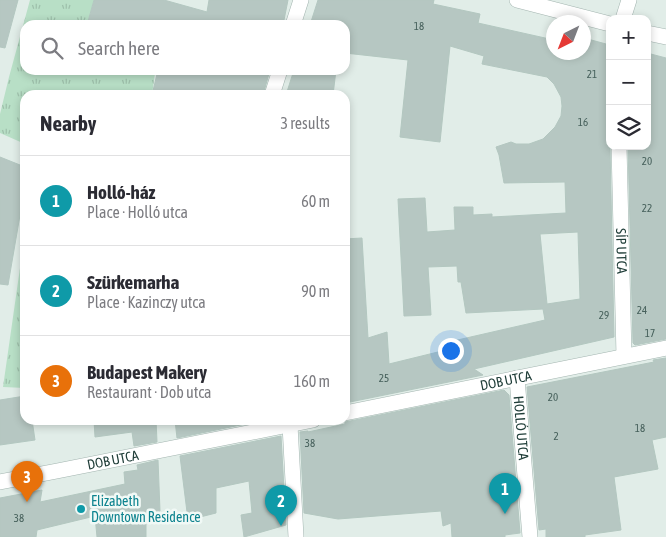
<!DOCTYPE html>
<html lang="en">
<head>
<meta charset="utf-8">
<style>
  body { margin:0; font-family:"Asap Condensed",sans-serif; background:#f2f2f3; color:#2b2b33 }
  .controls { position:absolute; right:15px; top:15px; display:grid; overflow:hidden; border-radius:10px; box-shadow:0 2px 8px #0003 }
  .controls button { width:45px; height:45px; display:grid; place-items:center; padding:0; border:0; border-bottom:1px solid #e1e1e2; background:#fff; color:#2b2b33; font:25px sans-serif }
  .compass { position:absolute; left:546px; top:15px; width:45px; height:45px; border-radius:50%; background:#fff; box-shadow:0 2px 8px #0003; rotate:222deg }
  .you { position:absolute; left:450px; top:350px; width:18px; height:18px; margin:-12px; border:4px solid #fff; border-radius:50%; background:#1a73e8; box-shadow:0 0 0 8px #1a73e833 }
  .badge { display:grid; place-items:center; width:32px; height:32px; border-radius:50%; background:#7c3aed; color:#fff; font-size:16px; font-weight:700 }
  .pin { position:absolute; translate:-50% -41px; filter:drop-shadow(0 1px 2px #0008) }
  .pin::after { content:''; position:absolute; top:26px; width:18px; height:15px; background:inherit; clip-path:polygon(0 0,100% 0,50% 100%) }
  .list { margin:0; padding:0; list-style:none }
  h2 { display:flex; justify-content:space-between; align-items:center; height:65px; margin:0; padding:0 20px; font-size:21px }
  h2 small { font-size:16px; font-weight:400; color:#7c7c81 }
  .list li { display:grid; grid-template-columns:32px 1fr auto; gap:15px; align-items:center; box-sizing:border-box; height:90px; padding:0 20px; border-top:1px solid #e1e1e2 }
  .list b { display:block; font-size:19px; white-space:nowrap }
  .list p { margin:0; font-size:16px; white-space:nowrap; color:#7c7c81 }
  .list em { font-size:16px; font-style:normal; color:#7c7c81 }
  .icon { flex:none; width:28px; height:28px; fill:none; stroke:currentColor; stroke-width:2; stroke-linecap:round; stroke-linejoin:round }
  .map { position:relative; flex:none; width:666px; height:537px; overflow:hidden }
  .search { position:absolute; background:#fff; box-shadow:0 2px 8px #0003; left:20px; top:20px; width:330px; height:55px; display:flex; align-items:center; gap:12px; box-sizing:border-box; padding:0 18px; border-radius:15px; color:#7c7c81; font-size:19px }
  .panel { position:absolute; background:#fff; box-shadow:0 2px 8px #0003; left:20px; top:90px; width:330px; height:335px; border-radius:15px }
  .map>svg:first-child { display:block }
</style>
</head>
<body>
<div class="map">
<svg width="666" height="537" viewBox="0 0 666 537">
  <defs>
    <pattern id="grass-tufts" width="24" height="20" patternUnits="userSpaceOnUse" patternTransform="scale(1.25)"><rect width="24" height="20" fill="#b8dfc6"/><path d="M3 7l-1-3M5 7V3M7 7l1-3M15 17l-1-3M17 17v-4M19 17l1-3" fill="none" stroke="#9ec0ab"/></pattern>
  </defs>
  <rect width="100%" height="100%" fill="#e1ede8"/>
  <g fill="url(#grass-tufts)">
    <polygon points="30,0 94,0 87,25 25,25 25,70 143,70 155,73 152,95 25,95 25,144 0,133 0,114 9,77"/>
    <polygon points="25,233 25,388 3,387"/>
  </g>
  <g fill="#b6c7c2" stroke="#b3c7c0" fill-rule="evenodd">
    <polygon points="0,0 18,0 5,48 0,47"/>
    <polygon points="94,0 164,0 207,12 209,0 288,0 283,25 87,25"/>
    <path d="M318,0H434L433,4L480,14L478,23L554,40V52H584V38L606,44L610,146L614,337L474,369L483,375L345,403V375L350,374L345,296V239L362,238L368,338L387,332L389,364L442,351L440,344L545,320L543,309L466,313L461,282H458L457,266L428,267L431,315L404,316L398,199L425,198L427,232L455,230L454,207H473V215L492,214V217L566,213L565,182L504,183L499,155L496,147L511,142L516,144H529L543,139L555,127L561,116L562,106L561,97L554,84L547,77L482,64L484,56L450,46L440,142L400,137L408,60L345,53V25H310ZM578,232L580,299L547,304L540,234Z"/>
    <polygon points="647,53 666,58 666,339 635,345 633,343 628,146 647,146"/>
    <polygon points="158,70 270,70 263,95 152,95"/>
    <polygon points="294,70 336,70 333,95 286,95"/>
    <polygon points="0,157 25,167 25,186 8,285 0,284"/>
    <polygon points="666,358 666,437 652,440 658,469 614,477 621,530 585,535 585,537 546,537 546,529 539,530 527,387 654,362 653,360"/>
    <polygon points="504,390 509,395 520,533 505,535 505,537 452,537 451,523 443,526 441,511 338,519 304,513 300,432 308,431 308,432 345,424 345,422"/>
    <polygon points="25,396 25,420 32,420 35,440 0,445 0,400"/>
    <polygon points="94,420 156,420 157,442 134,446 132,432 95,437"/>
    <polygon points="175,420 265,420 177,438"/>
    <polygon points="281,436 286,525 244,537 241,515 252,513 249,481 216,488 216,513 188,520 180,456"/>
    <polygon points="158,460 160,511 146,511 146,537 97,537 95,516 37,530 36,537 0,537 0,498 42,490 40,502 125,484 124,472 138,470 137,465"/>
  </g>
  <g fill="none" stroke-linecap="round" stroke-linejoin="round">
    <defs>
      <g id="street">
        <polyline points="517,0 610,24"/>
        <polyline points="623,19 629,0"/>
        <polyline points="293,25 301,0"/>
        <polyline points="647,33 666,37"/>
        <polyline points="272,95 280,70"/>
        <path id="s1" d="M619,146L624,356"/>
        <path id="s2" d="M517,378L530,537"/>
        <path id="s3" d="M345,413L666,348"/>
        <polyline points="288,420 290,425 296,537"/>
        <path id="s4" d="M0,482L57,471L313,420"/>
      </g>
    </defs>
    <use href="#street" stroke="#a3b5b0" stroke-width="16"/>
    <use href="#street" stroke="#fff" stroke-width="15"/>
  </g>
  <circle fill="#0f9aa8" stroke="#f1f9f6" stroke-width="2" cx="81" cy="509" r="5"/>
  <g text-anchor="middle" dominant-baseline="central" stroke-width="5" stroke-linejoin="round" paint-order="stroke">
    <g font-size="11" fill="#46605b">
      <text x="419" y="26">18</text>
      <text x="592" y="74">21</text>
      <text x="583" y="122">16</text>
      <text x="647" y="161">20</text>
      <text x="647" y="208">22</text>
      <text x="642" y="310">24</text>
      <text x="604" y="315">29</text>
      <text x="650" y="333">17</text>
      <text x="384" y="378">25</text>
      <text x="553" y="397">20</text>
      <text x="640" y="428">18</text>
      <text x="556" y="436">2</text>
      <text x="310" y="443">38</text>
      <text x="19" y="518">38</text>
    </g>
    <g font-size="14" fill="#203e39" stroke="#f1f9f6">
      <text stroke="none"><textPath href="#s1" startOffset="105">SÍP UTCA</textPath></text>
      <text stroke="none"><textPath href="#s3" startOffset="164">DOB UTCA</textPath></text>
      <text stroke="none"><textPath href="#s2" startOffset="50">HOLLÓ UTCA</textPath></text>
      <text stroke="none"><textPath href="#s4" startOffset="115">DOB UTCA</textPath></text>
    </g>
    <g font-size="14" fill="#0d838f" stroke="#f1f9f6" text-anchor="start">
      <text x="91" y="501">Elizabeth<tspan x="91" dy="16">Downtown Residence</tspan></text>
    </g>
  </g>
</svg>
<div class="controls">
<button>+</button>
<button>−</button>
<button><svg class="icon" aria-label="layers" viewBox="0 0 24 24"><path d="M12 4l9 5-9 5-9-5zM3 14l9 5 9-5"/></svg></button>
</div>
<svg class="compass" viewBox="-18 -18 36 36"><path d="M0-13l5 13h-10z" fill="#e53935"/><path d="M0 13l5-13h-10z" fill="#7c7c81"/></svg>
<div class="you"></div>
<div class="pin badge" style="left:505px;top:514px;background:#0f9aa8">1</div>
<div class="pin badge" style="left:281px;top:526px;background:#0f9aa8">2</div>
<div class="pin badge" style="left:27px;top:502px;background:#e8710a">3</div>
<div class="search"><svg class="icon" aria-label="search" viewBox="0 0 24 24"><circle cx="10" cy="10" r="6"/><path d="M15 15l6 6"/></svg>Search here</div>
<section class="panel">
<h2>Nearby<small>3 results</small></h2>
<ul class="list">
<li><span class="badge" style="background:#0f9aa8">1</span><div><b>Holló-ház</b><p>Place · Holló utca</p></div><em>60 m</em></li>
<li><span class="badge" style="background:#0f9aa8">2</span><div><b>Szürkemarha</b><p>Place · Kazinczy utca</p></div><em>90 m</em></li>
<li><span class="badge" style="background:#e8710a">3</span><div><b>Budapest Makery</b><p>Restaurant · Dob utca</p></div><em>160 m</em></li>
</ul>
</section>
</div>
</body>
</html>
